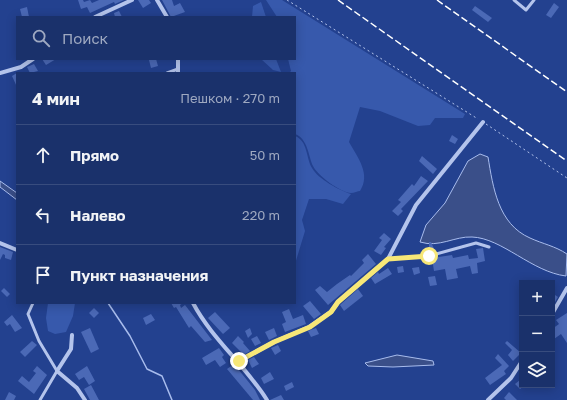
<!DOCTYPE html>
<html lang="ru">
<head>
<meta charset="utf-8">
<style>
  body { margin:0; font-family:"Golos Text",sans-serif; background:#233971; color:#f1f3f6 }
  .controls { position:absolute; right:12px; bottom:12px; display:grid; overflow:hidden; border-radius:0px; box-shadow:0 2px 10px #0003 }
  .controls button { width:36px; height:36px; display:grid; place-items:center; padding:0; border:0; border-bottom:1px solid #384c7e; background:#1a316b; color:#f1f3f6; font:20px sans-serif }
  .stop { position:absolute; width:12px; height:12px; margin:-9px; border:3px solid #f7e777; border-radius:50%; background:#fff }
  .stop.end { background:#f7e777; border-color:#fff; box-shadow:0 1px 4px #0008 }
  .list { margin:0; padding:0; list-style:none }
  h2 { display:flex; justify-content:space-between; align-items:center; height:52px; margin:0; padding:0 16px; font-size:17px }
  h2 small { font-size:13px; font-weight:400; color:#9fa9c1 }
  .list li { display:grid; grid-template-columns:26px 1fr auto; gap:12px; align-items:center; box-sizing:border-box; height:60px; padding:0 16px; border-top:1px solid #384c7e }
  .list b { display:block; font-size:15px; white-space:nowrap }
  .list em { font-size:13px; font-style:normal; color:#9fa9c1 }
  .icon { flex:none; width:22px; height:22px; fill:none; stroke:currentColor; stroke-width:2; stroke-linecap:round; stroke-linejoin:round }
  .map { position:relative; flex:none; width:567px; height:400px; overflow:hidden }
  .search { position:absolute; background:#1a316b; box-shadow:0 2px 10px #0003; left:16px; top:16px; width:280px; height:44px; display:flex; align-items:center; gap:10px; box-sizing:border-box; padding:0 14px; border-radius:0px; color:#9fa9c1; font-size:15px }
  .panel { position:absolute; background:#1a316b; box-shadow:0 2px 10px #0003; left:16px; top:72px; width:280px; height:232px; border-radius:0px }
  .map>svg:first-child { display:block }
</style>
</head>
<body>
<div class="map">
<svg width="567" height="400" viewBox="0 0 567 400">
  <rect width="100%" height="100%" fill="#23418f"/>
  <g fill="#3759ac">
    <path d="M266,0H282L465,114L463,118H435L430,125L418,126L380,111L360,107L349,142C358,158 371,174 360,191C358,191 354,193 351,193C341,193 317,175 313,166C308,155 308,139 295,134V73H289L291,71L288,59H295V17H277Z"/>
    <polygon points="261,2 266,17 252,17 253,6"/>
    <polygon points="261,59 276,59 281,72 273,70"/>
    <path d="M295,136C308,141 306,158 312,168C318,179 339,190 351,194L343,204L326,199H309L302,220L305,231L295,264Z"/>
    <polygon points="48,303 75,303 73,316 66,332 55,334 48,331 46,318"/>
  </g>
  <g fill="#3a4f89" stroke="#a8bced">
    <path d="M480,154L488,157C493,187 498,224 530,238C543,244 555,246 567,254L566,276C532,272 502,238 472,237C455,236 439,248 420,242L426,225L445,203L468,161Z"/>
    <polygon points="0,181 17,193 17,200 0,187"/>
    <polygon points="397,355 433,361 434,365 393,367 368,366 365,363"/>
  </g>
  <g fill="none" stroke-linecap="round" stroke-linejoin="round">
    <polyline stroke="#a8bced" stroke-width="1.5" points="108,303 130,336 147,369 162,376 172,400"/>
  </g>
  <g fill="#4b69b6">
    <polygon points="78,0 83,0 84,2 90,0 92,3 99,0 124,0 115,4 114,2 90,13 87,7 81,9"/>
    <polygon points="138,0 149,0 151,3 143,8"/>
    <polygon points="162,0 172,0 174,6 180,3 185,12 171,17"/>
    <polygon points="554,3 559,7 551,18 546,15"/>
    <polygon points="475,6 492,18 488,22 472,10"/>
    <polygon points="27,7 29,17 22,17 20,9"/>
    <polygon points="119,11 122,17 115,17 114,13"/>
    <polygon points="42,59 56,59 46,65"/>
    <polygon points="152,59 156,59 158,66 151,68 149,60"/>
    <polygon points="34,64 38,71 30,73 27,67"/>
    <polygon points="17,73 17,87 12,76"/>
    <polygon points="452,135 458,139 455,144 449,141"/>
    <polygon points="422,156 437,169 433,174 419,161"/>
    <polygon points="421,176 428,181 401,209 403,211 398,216 392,211 401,202 398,200 412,184 414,186"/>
    <polygon points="384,233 391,239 384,247 386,248 381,255 374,251 382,240 379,238"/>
    <polygon points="429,242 431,242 435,251 429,253"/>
    <polygon points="0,247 13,252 11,260 5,258 5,255 3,254 0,260"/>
    <polygon points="483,248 485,261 477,263 478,273 472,274 470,266 456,269 458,278 447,280 445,269 434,271 432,258 452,255 453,258 468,255 469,259 478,258 476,249"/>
    <polygon points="368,254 376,264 328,305 315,290 320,286 327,292 337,284 350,275 351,276 364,263 362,260"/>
    <polygon points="403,266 404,272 398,273 397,267"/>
    <polygon points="419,267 420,273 414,275 412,268"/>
    <polygon points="388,268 392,274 375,284 371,278 378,272 379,274"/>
    <polygon points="435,276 437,285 430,286 428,277"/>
    <polygon points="4,288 10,294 7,297 1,291"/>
    <polygon points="358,289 363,296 344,311 340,305"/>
    <polygon points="552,293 558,297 552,307"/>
    <polygon points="310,301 321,314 314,319 303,306"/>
    <polygon points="171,303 183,303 180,305 181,308 185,305 212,340 205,342 191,326 189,328 176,307 174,308"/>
    <polygon points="94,308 99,313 94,318 89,313"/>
    <polygon points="289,309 293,319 303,315 306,324 285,332 282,324 286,322 282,312"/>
    <polygon points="215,312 230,328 223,334 208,318"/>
    <polygon points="567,313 567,343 561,334 554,339 552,336 552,329 559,324 556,320"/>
    <polygon points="151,314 155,320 146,325 143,318"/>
    <polygon points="12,315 22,328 15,332 10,324 7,326 4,322"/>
    <polygon points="90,328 99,349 91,353 81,332"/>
    <polygon points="250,328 252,334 248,338 245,331"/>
    <polygon points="274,328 277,336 269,340 265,332"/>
    <polygon points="316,328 319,334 311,337 308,331"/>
    <polygon points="238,336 244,342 243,343 250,351 242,356 241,352 232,343"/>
    <polygon points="257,336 261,343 255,346 251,339"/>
    <polygon points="32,341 37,345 25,357 20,352"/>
    <polygon points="507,341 521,353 513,361 508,355 512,350 505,343"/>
    <polygon points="278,345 281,351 275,355 271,348"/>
    <polygon points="219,348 224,355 222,357 226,363 220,367 215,360 206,365 202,358"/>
    <polygon points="498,354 509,366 504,371 506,374 490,385 485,378 502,365 495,358"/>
    <polygon points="254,357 259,364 252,368 248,360"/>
    <polygon points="234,364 255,390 260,400 253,400 227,369"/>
    <polygon points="37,366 47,375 34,394 18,381 22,376 29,382 36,373 33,371"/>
    <polygon points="87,366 95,381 89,385 84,377 79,380 75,374"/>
    <polygon points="270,372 274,379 264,384 261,378"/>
    <polygon points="520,380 524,386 520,389 515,384"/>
    <polygon points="292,382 294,387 286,391 284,386"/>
    <polygon points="91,385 99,400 90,400 84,389"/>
    <polygon points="9,392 16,396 14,400 5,400"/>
    <polygon points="509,392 517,400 506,400 504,398"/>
    <polygon points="281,395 284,400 270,400"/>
  </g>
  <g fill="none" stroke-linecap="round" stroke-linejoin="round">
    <g stroke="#b4c4ec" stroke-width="1" stroke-dasharray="2 3" stroke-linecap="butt">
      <polyline points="287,0 478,119"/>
      <polyline points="486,124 567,178"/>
    </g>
    <g stroke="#b4c4ec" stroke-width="3">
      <polyline points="514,0 526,10 534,0"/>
      <polyline points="167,73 178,69"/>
      <polyline points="388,259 429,256 476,243 489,247"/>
      <polyline points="33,303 28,314 39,341 57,371 40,400"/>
    </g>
    <g stroke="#b4c4ec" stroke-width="4">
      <polyline points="157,0 167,17"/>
      <polyline points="95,17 132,0"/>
      <polyline points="178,59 178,73"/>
      <polyline points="0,73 21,67 33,59"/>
      <polyline points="0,243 17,250"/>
      <path d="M193,303C212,339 245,365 267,400"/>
      <polyline points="552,314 567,288"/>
      <polyline points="72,335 71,349 57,371 77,388 85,400"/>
      <polyline points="239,361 274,342 309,327 331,312 338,302 388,259 416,205 483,122"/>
      <polyline points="488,400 511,378 522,361"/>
    </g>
    <g stroke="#fff" stroke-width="1.5" stroke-dasharray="7 3" stroke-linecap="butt">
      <polyline points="338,0 567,161"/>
      <polyline points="437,0 567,92"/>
    </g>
  </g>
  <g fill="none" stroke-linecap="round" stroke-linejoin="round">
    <polyline stroke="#f7e777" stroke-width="5" points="239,361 274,342 310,327 331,312 338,302 388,259 429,256"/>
  </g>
</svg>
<div class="controls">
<button>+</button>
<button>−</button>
<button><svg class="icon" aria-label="layers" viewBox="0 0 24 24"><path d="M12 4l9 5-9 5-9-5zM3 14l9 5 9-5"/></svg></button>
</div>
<div class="stop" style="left:429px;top:256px"></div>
<div class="stop end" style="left:239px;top:361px"></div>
<div class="search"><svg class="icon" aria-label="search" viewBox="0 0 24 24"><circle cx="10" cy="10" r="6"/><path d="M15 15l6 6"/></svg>Поиск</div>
<section class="panel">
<h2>4 мин<small>Пешком · 270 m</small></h2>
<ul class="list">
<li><svg class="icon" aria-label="ahead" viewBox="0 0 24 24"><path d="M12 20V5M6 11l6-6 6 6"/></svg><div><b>Прямо</b></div><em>50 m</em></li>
<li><svg class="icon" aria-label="left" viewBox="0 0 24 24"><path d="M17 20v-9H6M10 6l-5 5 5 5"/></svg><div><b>Налево</b></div><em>220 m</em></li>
<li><svg class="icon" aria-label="arrive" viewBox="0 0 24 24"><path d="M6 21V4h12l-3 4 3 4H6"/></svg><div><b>Пункт назначения</b></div></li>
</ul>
</section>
</div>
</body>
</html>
